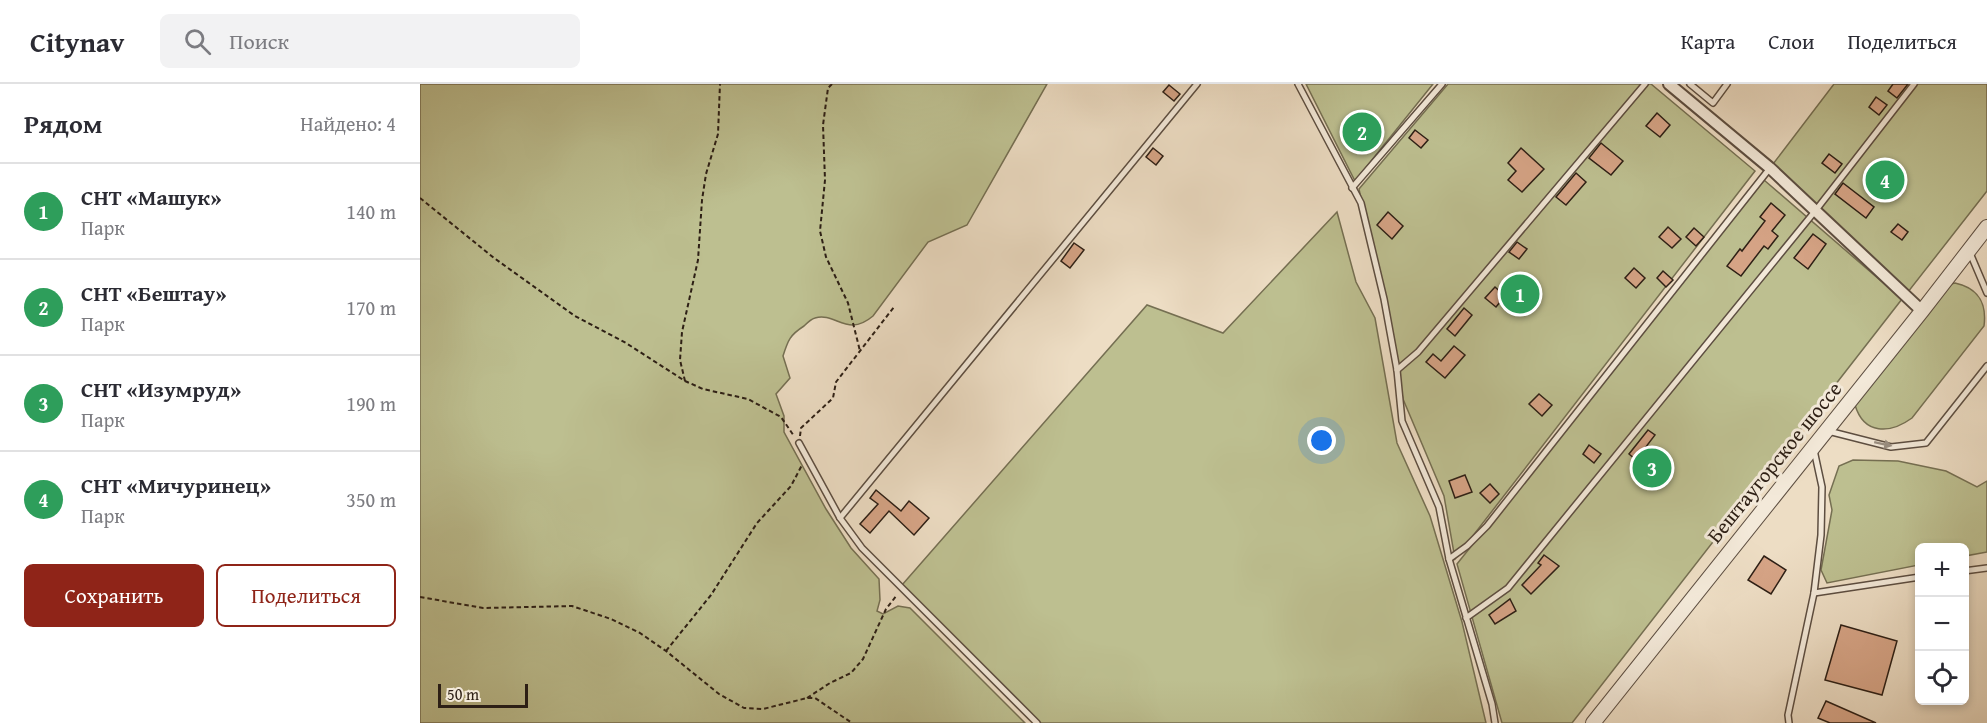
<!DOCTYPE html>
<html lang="ru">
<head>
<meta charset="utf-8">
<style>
  body { margin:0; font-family:"Gentium Book Plus",serif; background:#f2f2f3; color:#2b2b33 }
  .controls { position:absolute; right:18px; bottom:18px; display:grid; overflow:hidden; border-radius:9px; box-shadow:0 3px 9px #0003 }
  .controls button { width:54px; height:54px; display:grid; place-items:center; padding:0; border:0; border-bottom:2px solid #e1e1e2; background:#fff; color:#2b2b33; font:30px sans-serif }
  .scale { position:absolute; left:18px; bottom:15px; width:90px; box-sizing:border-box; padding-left:6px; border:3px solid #2d1f15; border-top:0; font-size:16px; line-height:21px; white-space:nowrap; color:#2d1f15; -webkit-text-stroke:4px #f3e9d9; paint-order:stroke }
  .you { position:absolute; left:902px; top:357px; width:21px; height:21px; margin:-15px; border:4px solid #fff; border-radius:50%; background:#1a73e8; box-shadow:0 0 0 9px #1a73e833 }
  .badge { display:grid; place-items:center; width:39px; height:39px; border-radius:50%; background:#8f2418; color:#fff; font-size:20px; font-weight:700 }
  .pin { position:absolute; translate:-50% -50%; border:3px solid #fff; box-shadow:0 2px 6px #0006 }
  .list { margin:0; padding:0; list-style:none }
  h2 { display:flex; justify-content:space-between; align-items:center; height:78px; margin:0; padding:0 24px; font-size:26px }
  h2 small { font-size:20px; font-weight:400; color:#7c7c81 }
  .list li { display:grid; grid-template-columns:39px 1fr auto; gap:18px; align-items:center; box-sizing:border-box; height:96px; padding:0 24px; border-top:2px solid #e1e1e2 }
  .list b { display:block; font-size:22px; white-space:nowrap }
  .list p { margin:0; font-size:20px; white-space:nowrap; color:#7c7c81 }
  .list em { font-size:20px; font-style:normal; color:#7c7c81 }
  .actions { display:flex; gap:12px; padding:18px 24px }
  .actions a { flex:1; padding:14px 0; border:2px solid #8f2418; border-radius:9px; text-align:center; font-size:21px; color:#8f2418 }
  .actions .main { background:#8f2418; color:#fff }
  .icon { flex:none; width:33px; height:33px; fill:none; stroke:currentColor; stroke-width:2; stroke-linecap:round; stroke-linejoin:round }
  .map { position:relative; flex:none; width:1567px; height:639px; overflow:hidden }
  header { display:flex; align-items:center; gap:36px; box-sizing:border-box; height:84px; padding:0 30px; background:#fff; border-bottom:2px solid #e1e1e2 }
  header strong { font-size:28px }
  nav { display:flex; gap:33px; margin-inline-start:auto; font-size:21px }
  .search { width:420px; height:54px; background:#f2f2f3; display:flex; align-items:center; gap:15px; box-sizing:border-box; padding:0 21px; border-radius:9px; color:#7c7c81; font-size:22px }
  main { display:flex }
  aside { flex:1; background:#fff }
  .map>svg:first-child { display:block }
</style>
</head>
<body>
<header>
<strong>Citynav</strong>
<div class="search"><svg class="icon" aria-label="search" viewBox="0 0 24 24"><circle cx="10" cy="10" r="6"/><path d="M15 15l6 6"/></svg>Поиск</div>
<nav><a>Карта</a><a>Слои</a><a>Поделиться</a></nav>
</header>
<main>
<aside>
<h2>Рядом<small>Найдено: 4</small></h2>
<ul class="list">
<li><span class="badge" style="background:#2e9e5b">1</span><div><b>СНТ «Машук»</b><p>Парк</p></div><em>140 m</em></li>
<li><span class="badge" style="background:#2e9e5b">2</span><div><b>СНТ «Бештау»</b><p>Парк</p></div><em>170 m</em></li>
<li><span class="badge" style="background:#2e9e5b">3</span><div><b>СНТ «Изумруд»</b><p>Парк</p></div><em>190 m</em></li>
<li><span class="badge" style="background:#2e9e5b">4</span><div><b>СНТ «Мичуринец»</b><p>Парк</p></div><em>350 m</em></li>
</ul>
<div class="actions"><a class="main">Сохранить</a><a>Поделиться</a></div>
</aside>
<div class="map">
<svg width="1567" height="639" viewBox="0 0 1567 639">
  <rect width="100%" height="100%" fill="#edddc4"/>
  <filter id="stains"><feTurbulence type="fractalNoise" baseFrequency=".00333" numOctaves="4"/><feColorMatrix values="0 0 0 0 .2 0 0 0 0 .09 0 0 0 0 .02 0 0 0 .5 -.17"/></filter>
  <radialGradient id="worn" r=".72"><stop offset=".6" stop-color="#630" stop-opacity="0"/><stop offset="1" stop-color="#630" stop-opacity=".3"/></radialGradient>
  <g fill="#bdbf90" stroke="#756f52" stroke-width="1.5">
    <path d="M0,0H627L547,141L508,158L453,232C427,254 416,228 395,234C391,235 387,239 384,242C370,251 368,256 363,272L370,294L356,310L364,332V348L406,425L431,464L459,495L460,516L457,527L463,530L478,522L490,524L605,639H0Z"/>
    <polygon points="886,0 1013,0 935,97"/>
    <polygon points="1028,0 1231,0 1335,87 1035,475 1024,412 983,315 939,105"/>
    <polygon points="1414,0 1567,0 1567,107 1488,208 1350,84"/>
    <polygon points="1344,96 1482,215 1152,639 1082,639 1037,480"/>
    <polygon points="917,128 936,198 955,234 977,359 1010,432 1042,538 1066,639 618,639 482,501 727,221 803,249"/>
    <path d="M1535,199C1558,204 1567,218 1564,242L1492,334C1470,350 1444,351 1435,321L1523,202Z"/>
    <polygon points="1433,376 1478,377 1526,387 1557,403 1567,397 1567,468 1545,472 1544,464 1500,464 1499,481 1407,499 1401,486 1412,426 1409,411 1419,382"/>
  </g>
  <g fill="#d6a486" stroke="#2d1f15" stroke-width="1.5">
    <polygon points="1473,0 1488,0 1477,14 1468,7"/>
    <polygon points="749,1 760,10 754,17 743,8"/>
    <polygon points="1456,13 1467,21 1459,31 1449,23"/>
    <polygon points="1237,29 1250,41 1240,53 1226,42"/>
    <polygon points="995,46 1008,56 1001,64 989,54"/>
    <polygon points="1181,59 1203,77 1191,91 1169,74"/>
    <polygon points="733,64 743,72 736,81 726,73"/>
    <polygon points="1101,64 1124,85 1102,108 1088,96 1096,87 1088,79"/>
    <polygon points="1409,70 1422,80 1415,89 1402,79"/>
    <polygon points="1156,89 1166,98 1146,121 1136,113"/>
    <polygon points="1423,99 1454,123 1446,134 1415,110"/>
    <polygon points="1351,119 1365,131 1352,147 1358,152 1348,165 1344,162 1321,192 1307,182 1320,165 1322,167 1345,137 1340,133"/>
    <polygon points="968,128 983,142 972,155 957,141"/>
    <polygon points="1478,140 1488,148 1482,156 1471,148"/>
    <polygon points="1248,143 1261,155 1252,164 1239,153"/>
    <polygon points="1274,144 1284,153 1276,162 1266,153"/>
    <polygon points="1393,150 1406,160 1388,185 1374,174"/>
    <polygon points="1097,158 1107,165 1099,175 1089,168"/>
    <polygon points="654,159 664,166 650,184 641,177"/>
    <polygon points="1214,184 1225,194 1216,204 1205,194"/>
    <polygon points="1243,187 1253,196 1246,203 1237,194"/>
    <polygon points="1075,203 1085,212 1076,223 1065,214"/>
    <polygon points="1044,224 1052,231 1035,252 1027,245"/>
    <polygon points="1034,262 1045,271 1025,294 1006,278 1013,270 1021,277"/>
    <polygon points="1119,310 1132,321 1122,332 1109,320"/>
    <polygon points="1228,346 1235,351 1216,376 1209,370"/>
    <polygon points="1169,361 1181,370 1174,379 1163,370"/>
    <polygon points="1045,391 1052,408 1035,414 1029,397"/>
    <polygon points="1070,400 1079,410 1070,419 1060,409"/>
    <polygon points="456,406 481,427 489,417 509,434 494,451 469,427 450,449 440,440 458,420 450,414"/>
    <polygon points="1124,471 1139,482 1111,510 1102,501 1121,481 1118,479"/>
    <polygon points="1344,472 1366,486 1351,510 1328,496"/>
    <polygon points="1090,515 1096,527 1075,540 1069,531"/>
    <polygon points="1421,541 1477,557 1462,611 1405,596"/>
    <polygon points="1406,617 1456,639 1410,639 1398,634"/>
  </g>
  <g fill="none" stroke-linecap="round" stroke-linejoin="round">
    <defs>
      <g id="service">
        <polyline points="878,0 941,119 964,215 977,286 982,337 1019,423 1029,475 1072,620 1075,639"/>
        <polyline points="1270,0 1293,19 1307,0"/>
        <polyline points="932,104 1022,0"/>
        <polyline points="1550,169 1567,209"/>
        <polyline points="977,286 998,268 1225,0"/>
        <polyline points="1408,347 1471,363 1506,359 1567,282"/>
        <polyline points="379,359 420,434 442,464 617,639"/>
        <polyline points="420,434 777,0"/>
        <polyline points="1029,475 1047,462 1067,442 1350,84"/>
        <polyline points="1544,487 1567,484"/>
        <polyline points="1394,509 1500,493"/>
        <polyline points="1046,534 1088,504 1396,126 1494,0"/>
        <polyline points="1369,639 1368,631 1394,509 1401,451 1402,403 1394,366"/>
      </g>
      <polyline id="minor" points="1249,0 1350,84 1502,227"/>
      <polyline id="tertiary" points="1173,639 1502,227 1567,143"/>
    </defs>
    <use href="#service" stroke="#5d4e41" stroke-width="8"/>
    <use href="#minor" stroke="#5d4e41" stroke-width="14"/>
    <use href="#tertiary" stroke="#5d4e41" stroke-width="16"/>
    <g stroke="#2d1f15" stroke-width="2" stroke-dasharray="4.5 3" stroke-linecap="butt">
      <polyline points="412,0 408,4 403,41 405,96 400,147 406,173 428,219 440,267"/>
      <polyline points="0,114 74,174 155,232 206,259 265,297 283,305 328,315 361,333 374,352"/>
      <polyline points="265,297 260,276 262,248 278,176 282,116 286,90 298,50 300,0"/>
      <polyline points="380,352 381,344 413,314 416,298 474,223"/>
      <polyline points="0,513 63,524 152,522 191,535 220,549 246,567 299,610 324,624 343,625 387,614 395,614 432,639"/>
      <polyline points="246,567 291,511 337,439 371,402 382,381"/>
      <polyline points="387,614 410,599 431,589 443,575 466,525 477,511"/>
    </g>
    <use href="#service" stroke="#f3e9d9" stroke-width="5"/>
    <use href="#minor" stroke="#f3e9d9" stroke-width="10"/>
    <use href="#tertiary" stroke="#f3e9d9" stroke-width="14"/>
  </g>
  <defs><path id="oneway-solid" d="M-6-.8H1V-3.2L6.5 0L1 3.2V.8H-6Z" transform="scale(1.5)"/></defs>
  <use fill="#9a8e81" href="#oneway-solid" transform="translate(1463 360) rotate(12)"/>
  <g text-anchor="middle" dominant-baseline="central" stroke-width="6" stroke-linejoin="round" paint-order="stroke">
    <g font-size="21" fill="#2d1f15" stroke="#f3e9d9">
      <text transform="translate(1354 378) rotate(-51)">Бештаугорское шоссе</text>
    </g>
  </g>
  <rect width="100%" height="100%" filter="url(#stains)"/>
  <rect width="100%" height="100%" fill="url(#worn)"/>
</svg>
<div class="controls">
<button>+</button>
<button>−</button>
<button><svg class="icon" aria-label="locate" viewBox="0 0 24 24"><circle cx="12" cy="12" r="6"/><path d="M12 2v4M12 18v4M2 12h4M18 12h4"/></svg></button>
</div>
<div class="scale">50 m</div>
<div class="you"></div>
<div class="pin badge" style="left:1100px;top:210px;background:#2e9e5b">1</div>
<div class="pin badge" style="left:942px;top:48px;background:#2e9e5b">2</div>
<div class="pin badge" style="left:1232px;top:384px;background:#2e9e5b">3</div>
<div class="pin badge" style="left:1465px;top:96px;background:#2e9e5b">4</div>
</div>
</main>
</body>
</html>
